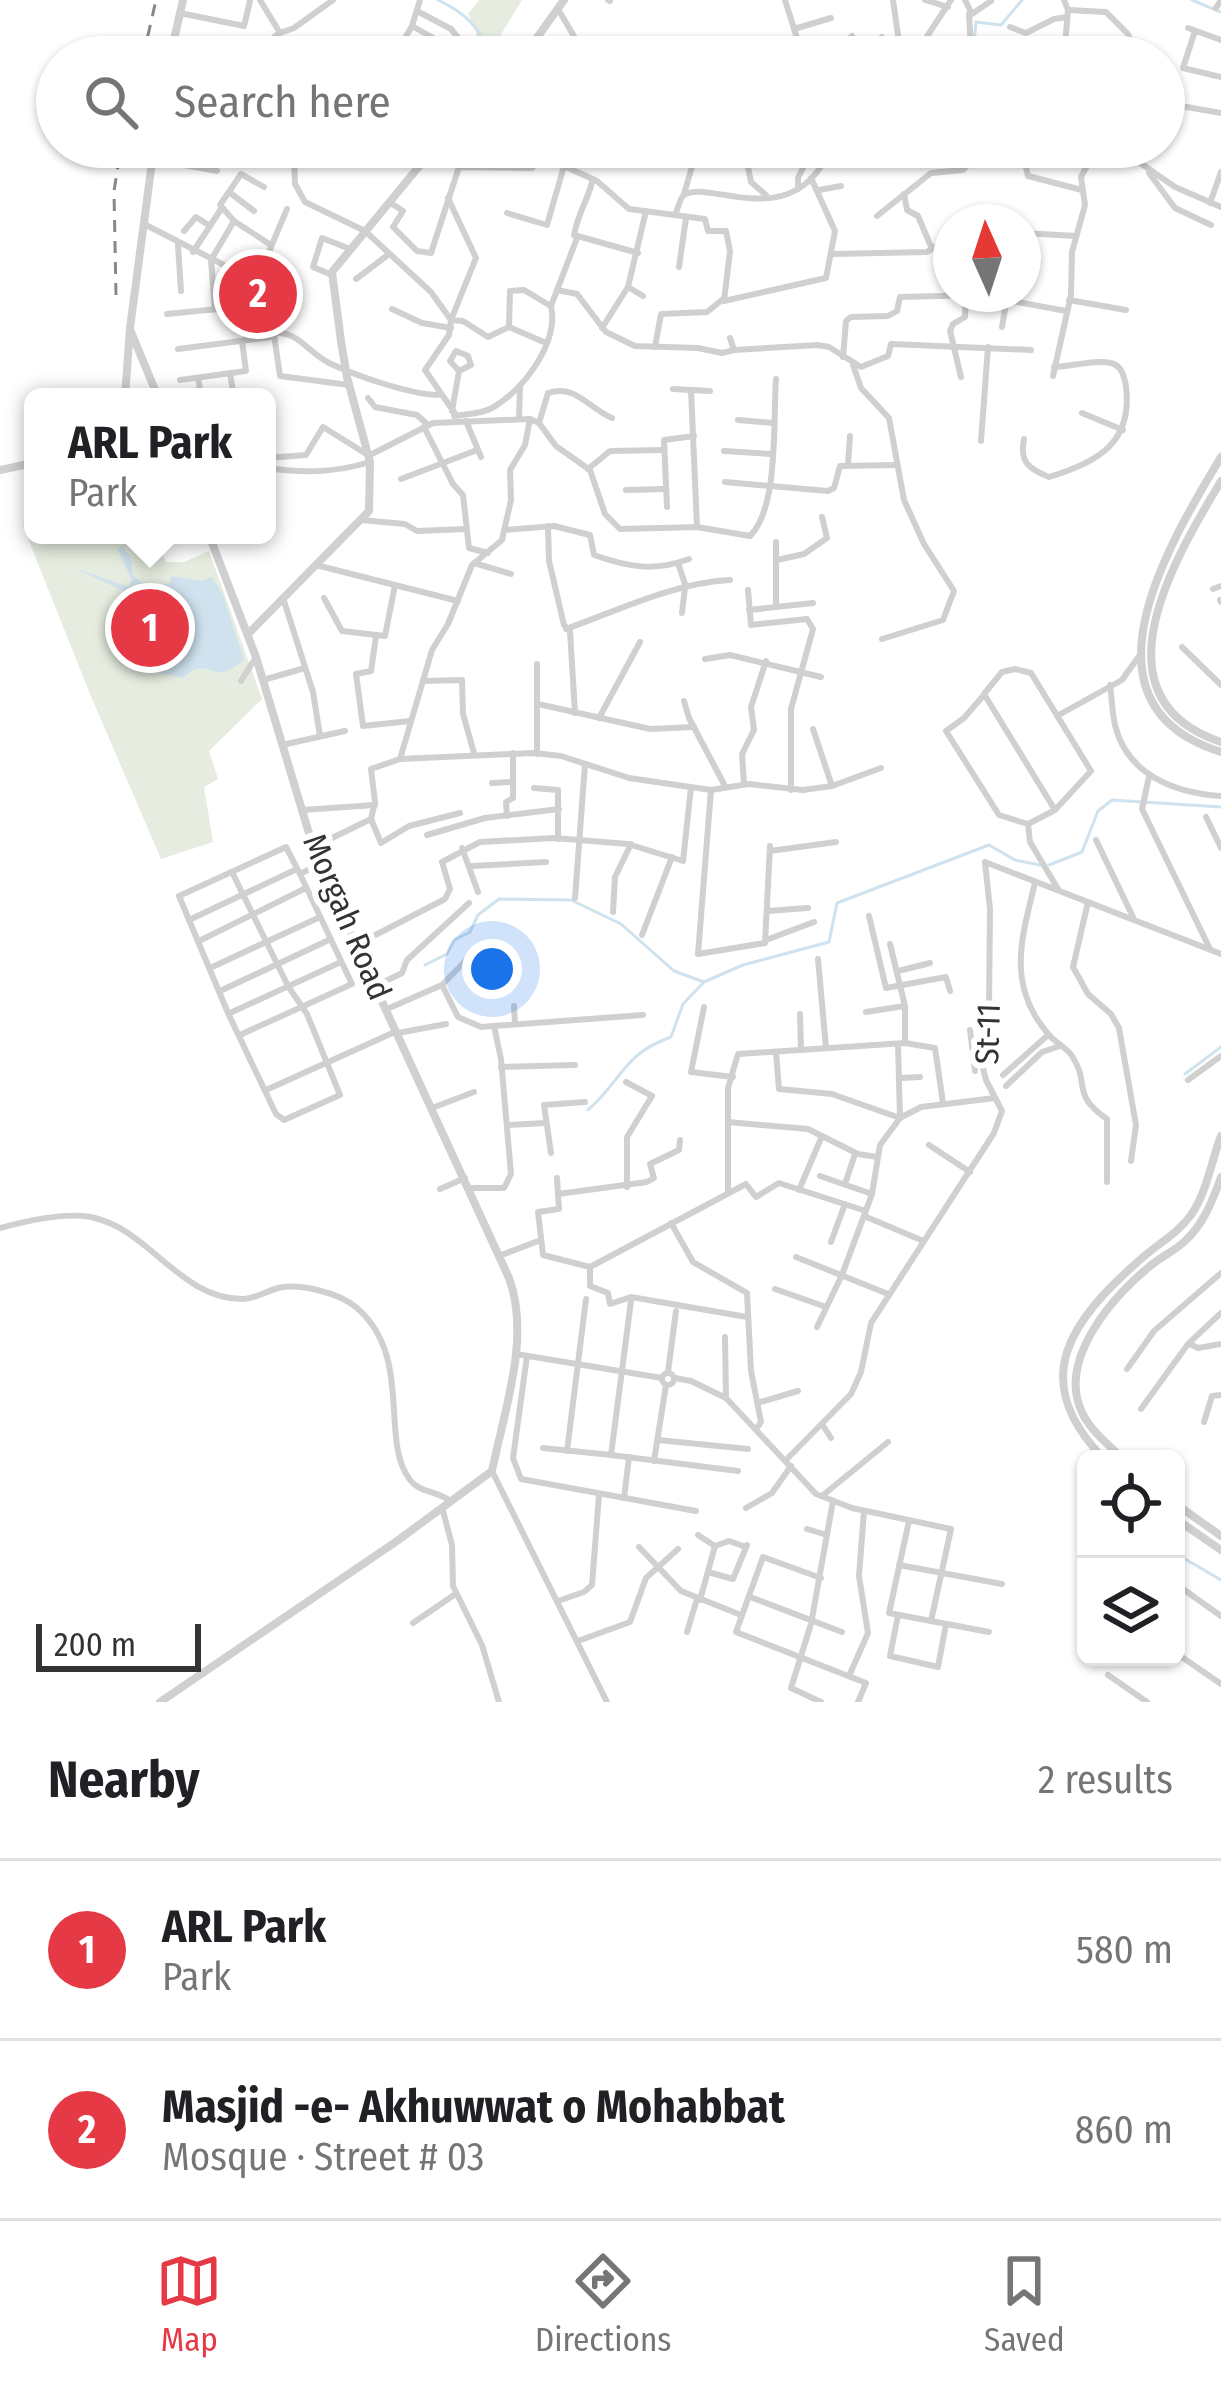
<!DOCTYPE html>
<html lang="en">
<head>
<meta charset="utf-8">
<style>
  body { margin:0; font-family:"Fira Sans Condensed",sans-serif; background:#f2f2f2; color:#202124 }
  .controls { position:absolute; right:36px; bottom:36px; display:grid; overflow:hidden; border-radius:18px; box-shadow:0 3px 9px #0004 }
  .controls button { width:108px; height:108px; display:grid; place-items:center; padding:0; border:0; border-bottom:3px solid #e0e0e0; background:#fff; color:#202124; font:60px sans-serif }
  .compass { position:absolute; left:933px; top:204px; width:108px; height:108px; border-radius:50%; background:#fff; box-shadow:0 3px 9px #0004; rotate:357deg }
  .scale { position:absolute; left:36px; bottom:30px; width:165px; box-sizing:border-box; padding-left:12px; border:6px solid #333; border-top:0; font-size:33px; line-height:42px; white-space:nowrap; color:#333; -webkit-text-stroke:9px #fff; paint-order:stroke }
  .you { position:absolute; left:492px; top:969px; width:42px; height:42px; margin:-30px; border:9px solid #fff; border-radius:50%; background:#1a73e8; box-shadow:0 0 0 18px #1a73e833 }
  .badge { display:grid; place-items:center; width:78px; height:78px; border-radius:50%; background:#e63946; color:#fff; font-size:39px; font-weight:700 }
  .pin { position:absolute; translate:-50% -50%; border:6px solid #fff; box-shadow:0 3px 12px #0006 }
  .popup { position:absolute; left:24px; top:388px; width:252px; height:156px; box-sizing:border-box; display:grid; place-content:center; border-radius:18px; background:#fff; filter:drop-shadow(0 3px 9px #0005); font-size:39px; white-space:nowrap; color:#757577 }
  .popup b { font-size:45px; color:#202124 }
  .popup::after { content:''; position:absolute; left:50%; top:100%; margin-left:-24px; border:24px solid transparent; border-top-color:#fff }
  .list { margin:0; padding:0; list-style:none }
  h2 { display:flex; justify-content:space-between; align-items:center; height:156px; margin:0; padding:0 48px; font-size:51px }
  h2 small { font-size:39px; font-weight:400; color:#757577 }
  .list li { display:grid; grid-template-columns:78px 1fr auto; gap:36px; align-items:center; box-sizing:border-box; height:180px; padding:0 48px; border-top:3px solid #e0e0e0 }
  .list b { display:block; font-size:45px; white-space:nowrap }
  .list p { margin:0; font-size:39px; white-space:nowrap; color:#757577 }
  .list em { font-size:39px; font-style:normal; color:#757577 }
  .icon { flex:none; width:66px; height:66px; fill:none; stroke:currentColor; stroke-width:2; stroke-linecap:round; stroke-linejoin:round }
  .map { position:relative; flex:none; width:1221px; height:1702px; overflow:hidden }
  .search { position:absolute; background:#fff; box-shadow:0 3px 9px #0004; left:36px; right:36px; top:36px; height:132px; display:flex; align-items:center; gap:30px; box-sizing:border-box; padding:0 42px; border-radius:66px; color:#757577; font-size:45px }
  .sheet { height:516px; background:#fff }
  nav { display:flex; justify-content:space-around; align-items:center; box-sizing:border-box; height:168px; border-top:3px solid #e0e0e0; background:#fff; font-size:33px; color:#757577 }
  nav a { display:grid; justify-items:center; gap:6px }
  nav .on { color:#e63946 }
  .map>svg:first-child { display:block }
</style>
</head>
<body>
<div class="map">
<svg width="1221" height="1702" viewBox="0 0 1221 1702">
  <rect width="100%" height="100%" fill="#fff"/>
  <g fill="#e6ecdf">
    <polygon points="479,0 522,0 499,38 496,57 478,57 468,45 477,33 468,14"/>
    <polygon points="33,523 33,535 138,535 144,551 163,555 166,562 184,562 209,551 262,699 209,751 218,779 204,787 213,842 161,859 90,694 23,526"/>
  </g>
  <path fill="#cfe2ee" d="M122,546L130,557L133,576L148,587L170,583L171,576L200,581L212,577L223,595L244,660C208,690 212,652 183,678L159,673L153,662L146,602L77,569L129,587L132,580L117,548Z"/>
  <g fill="none" stroke-linecap="round" stroke-linejoin="round">
    <g stroke="#cfe2ee" stroke-width="3">
      <path d="M438,0C465,13 481,27 489,57"/>
      <polyline points="1192,0 1221,12"/>
      <polyline points="974,43 976,22 1001,25 1022,0"/>
      <polyline points="946,57 967,48"/>
      <polyline points="1049,865 1082,852 1098,811 1112,800 1221,807"/>
      <polyline points="425,965 447,954 454,940 470,932 478,915 499,899 571,900 621,924 674,971 704,982 743,965 829,942 837,903 989,845 1015,860 1040,865"/>
      <polyline points="1185,1074 1221,1047"/>
      <path d="M588,1110C623,1079 623,1054 671,1037L683,1004L703,983"/>
      <polyline points="1180,1556 1221,1580"/>
    </g>
    <g stroke="#d0d0d0" stroke-width="6">
      <polyline points="260,0 280,33 294,28 333,0"/>
      <polyline points="608,0 610,1"/>
      <polyline points="785,0 803,57"/>
      <polyline points="893,0 901,56"/>
      <polyline points="925,0 948,7"/>
      <polyline points="965,0 972,14 991,1"/>
      <polyline points="1216,8 1221,0"/>
      <polyline points="558,9 575,38"/>
      <polyline points="1068,10 1106,12 1128,34 1137,57"/>
      <polyline points="417,11 451,29 474,57"/>
      <polyline points="180,13 244,26 250,1"/>
      <polyline points="969,14 971,49 985,57"/>
      <polyline points="412,26 444,44 456,57"/>
      <polyline points="1010,27 1026,33 1054,19 1067,17"/>
      <polyline points="1188,28 1221,40"/>
      <polyline points="794,29 831,18"/>
      <polyline points="1195,31 1183,68 1221,77"/>
      <polyline points="882,37 887,57"/>
      <polyline points="174,39 260,57"/>
      <polyline points="260,57 263,47 279,33"/>
      <polyline points="394,57 412,26 420,0"/>
      <polyline points="826,57 852,36"/>
      <polyline points="903,57 918,50 951,0"/>
      <polyline points="1064,57 1068,10 1064,0"/>
      <polyline points="1164,103 1221,113"/>
      <polyline points="287,147 294,157 295,184 305,202 365,231 431,292 451,320 449,335 425,370 456,415"/>
      <polyline points="546,147 564,166 597,181 629,209 705,219 708,231 726,231 730,251 724,301 826,278 835,231 811,178"/>
      <polyline points="579,147 589,147"/>
      <polyline points="1013,147 1022,151 1028,176 1082,190"/>
      <polyline points="1117,147 1175,187 1221,207"/>
      <polyline points="830,151 861,149 877,155"/>
      <polyline points="746,157 751,182 766,195"/>
      <polyline points="152,159 217,171"/>
      <polyline points="1149,173 1175,208 1211,225"/>
      <path d="M593,179C588,200 578,213 574,235L638,253"/>
      <polyline points="798,189 798,178 810,154 809,147"/>
      <polyline points="819,190 841,186"/>
      <polyline points="229,192 254,211"/>
      <polyline points="684,194 696,153 710,149 740,158 767,147"/>
      <polyline points="904,194 907,210 918,216 932,249"/>
      <polyline points="448,198 476,258 451,320 463,321 488,337 509,327 546,343"/>
      <polyline points="389,202 403,211 393,227 417,251 431,253 459,167 532,168 547,150"/>
      <polyline points="1210,203 1221,172"/>
      <polyline points="507,213 547,225 564,166"/>
      <path d="M675,215C676,213 681,198 682,197C702,174 794,240 831,147"/>
      <polyline points="877,216 931,173 963,170 984,147"/>
      <polyline points="234,221 271,245"/>
      <polyline points="144,224 267,287 280,376 349,385"/>
      <polyline points="184,231 196,217 210,226"/>
      <polyline points="1023,233 1076,236"/>
      <polyline points="178,245 181,291"/>
      <polyline points="193,252 221,209"/>
      <polyline points="833,254 927,252 951,237"/>
      <polyline points="679,267 686,218"/>
      <polyline points="332,275 313,267 322,238 350,249"/>
      <polyline points="356,279 389,254"/>
      <polyline points="257,280 287,209"/>
      <polyline points="628,287 643,296"/>
      <polyline points="557,290 577,294 606,332 635,346 698,348 722,353 734,350"/>
      <polyline points="1069,300 1126,310"/>
      <polyline points="215,309 211,260 234,221 220,205 241,174 264,187"/>
      <polyline points="392,309 422,323 451,328"/>
      <polyline points="167,314 268,304"/>
      <polyline points="509,327 510,291 524,290 549,305"/>
      <polyline points="1002,327 1007,298"/>
      <polyline points="602,328 628,287 646,211"/>
      <path d="M272,333C298,330 307,352 329,363C357,376 408,394 438,395"/>
      <polyline points="730,338 734,350 818,345 829,347 861,367 888,356 891,344 1031,350"/>
      <polyline points="655,347 661,314 707,312 722,300"/>
      <polyline points="178,349 272,337"/>
      <polyline points="843,357 846,321 851,317 888,316 897,311 900,297 980,295 1066,311"/>
      <polyline points="853,365 861,388 889,418 904,500 924,544 954,591 943,620 882,639"/>
      <polyline points="230,373 234,397"/>
      <polyline points="1053,376 1071,295 1072,252 1085,205 1081,177 1097,147"/>
      <polyline points="961,377 950,331 953,324 965,317 966,296"/>
      <polyline points="198,378 201,395"/>
      <polyline points="180,380 246,371 242,341"/>
      <polyline points="673,389 710,391"/>
      <polyline points="691,390 697,527"/>
      <polyline points="368,398 375,407 417,415 427,424"/>
      <polyline points="452,411 459,371 471,365 468,356 456,351 450,361 459,371"/>
      <polyline points="1082,413 1123,430"/>
      <path d="M454,416C467,414 481,414 492,408C523,391 559,343 551,306L577,238"/>
      <polyline points="519,419 520,387"/>
      <polyline points="738,420 773,423"/>
      <polyline points="466,421 481,457"/>
      <path d="M539,423L548,393C576,384 588,408 612,418"/>
      <polyline points="424,427 453,484 463,495 469,548 488,553"/>
      <path d="M1024,439C1019,462 1029,469 1049,477C1099,462 1133,442 1126,386C1124,376 1122,366 1111,363C1096,359 1070,367 1054,367"/>
      <polyline points="981,441 988,347"/>
      <polyline points="724,451 771,454"/>
      <path d="M368,456L433,423L530,419L539,423L556,446L590,470L605,514L620,529L697,527L750,536C779,508 773,419 776,379"/>
      <polyline points="267,458 306,455 323,427 368,455"/>
      <polyline points="848,464 850,436"/>
      <path d="M267,468C304,473 334,473 370,462"/>
      <polyline points="588,469 610,451 664,450"/>
      <polyline points="401,479 477,450"/>
      <polyline points="725,482 828,491 834,488 840,466 896,465"/>
      <polyline points="626,490 665,489"/>
      <polyline points="270,498 272,468"/>
      <polyline points="667,507 664,440 694,436"/>
      <polyline points="361,520 405,524 417,531 466,529"/>
      <polyline points="548,526 549,561 564,625 570,631 575,713"/>
      <path d="M504,530L554,526L590,535L594,555C628,567 654,572 689,559"/>
      <polyline points="777,560 804,554 827,538 822,517"/>
      <polyline points="474,563 511,574"/>
      <polyline points="678,563 686,587"/>
      <polyline points="316,565 458,601"/>
      <polyline points="1213,589 1221,586"/>
      <polyline points="748,590 751,625 807,619 813,629 791,709 791,790"/>
      <polyline points="283,598 313,692 320,736"/>
      <polyline points="324,598 342,631 385,636 395,585"/>
      <polyline points="1220,600 1221,602"/>
      <polyline points="776,607 776,542"/>
      <polyline points="749,610 813,603"/>
      <polyline points="682,613 685,587"/>
      <path d="M566,629C619,610 673,583 730,580"/>
      <polyline points="376,636 371,671 356,674 363,726 410,721"/>
      <polyline points="1182,647 1221,685"/>
      <polyline points="705,659 730,655 821,677"/>
      <polyline points="537,664 537,754"/>
      <polyline points="263,680 305,668"/>
      <polyline points="241,681 256,657"/>
      <polyline points="423,681 462,680 463,714 474,753"/>
      <path d="M1110,685C1112,698 1112,712 1115,725C1127,775 1175,793 1221,796"/>
      <polyline points="983,696 964,718 946,731 999,815 1028,824"/>
      <polyline points="684,701 689,718 725,786"/>
      <polyline points="538,704 650,729 694,727"/>
      <polyline points="1057,716 1122,680 1139,656"/>
      <polyline points="599,718 640,642"/>
      <polyline points="813,729 832,786"/>
      <polyline points="282,745 345,731"/>
      <polyline points="400,759 432,650 448,624 472,565 502,540 511,500 510,470 525,445 530,419"/>
      <polyline points="1149,777 1142,809 1210,949"/>
      <polyline points="492,783 512,782"/>
      <polyline points="744,784 742,754 754,730 751,707 766,661"/>
      <polyline points="534,788 558,790 558,839"/>
      <polyline points="711,790 698,954 765,943 770,846"/>
      <polyline points="302,810 375,805"/>
      <polyline points="1055,810 984,694 1002,672 1015,669 1031,673 1091,771 1055,810 1028,824 1030,842 1058,889"/>
      <polyline points="507,816 506,802 513,798 513,753"/>
      <polyline points="1206,817 1221,848"/>
      <polyline points="371,819 381,843 409,826 460,813"/>
      <polyline points="427,835 485,818 559,809"/>
      <polyline points="1096,840 1133,917"/>
      <polyline points="462,848 478,892"/>
      <polyline points="770,851 836,842"/>
      <polyline points="317,860 332,838 371,819 375,802 371,769 400,759 534,753 561,756 629,778 711,790 749,784 803,790 832,786 881,768"/>
      <polyline points="471,866 546,862"/>
      <polyline points="232,872 288,986 307,1014 340,1095 284,1120 276,1114 228,1013 179,896 286,847 300,874 318,865"/>
      <path d="M1035,883C1021,940 1006,987 1050,1036C1056,1043 1067,1048 1072,1056C1091,1085 1070,1093 1107,1119V1182"/>
      <polyline points="575,898 585,764"/>
      <polyline points="1088,902 1073,967 1088,994 1111,1014 1119,1028 1136,1125 1131,1161"/>
      <polyline points="767,911 808,908"/>
      <polyline points="613,912 615,877 631,844"/>
      <polyline points="869,916 886,988 946,977 950,991"/>
      <polyline points="189,920 297,869"/>
      <polyline points="642,935 672,857"/>
      <polyline points="766,940 814,922"/>
      <polyline points="199,941 306,888"/>
      <polyline points="890,944 905,1006 905,1043"/>
      <polyline points="356,945 445,899 450,889 442,862 480,842 554,838 628,844 683,861 691,787"/>
      <polyline points="818,959 826,1048"/>
      <polyline points="210,968 320,917"/>
      <polyline points="898,971 930,963"/>
      <polyline points="442,985 458,1017 481,1027 643,1015"/>
      <polyline points="376,986 402,973 407,960 469,903"/>
      <polyline points="220,991 331,939"/>
      <polyline points="514,1006 515,1024"/>
      <polyline points="704,1007 691,1072 733,1077"/>
      <polyline points="387,1009 442,985 473,953"/>
      <polyline points="866,1012 904,1006"/>
      <polyline points="230,1013 341,962"/>
      <polyline points="800,1014 801,1050"/>
      <polyline points="970,1030 975,1071"/>
      <polyline points="398,1033 446,1024"/>
      <polyline points="242,1034 352,984 300,874"/>
      <polyline points="776,1052 779,1089 832,1094 900,1118 921,1107 995,1098"/>
      <polyline points="501,1067 575,1065"/>
      <polyline points="1003,1075 1048,1035"/>
      <polyline points="900,1078 920,1077"/>
      <polyline points="1188,1080 1221,1056"/>
      <polyline points="626,1082 652,1096 627,1137 627,1187"/>
      <polyline points="1006,1086 1042,1052 1060,1046"/>
      <polyline points="266,1090 397,1031"/>
      <polyline points="432,1108 474,1092"/>
      <polyline points="728,1122 808,1129 858,1154 878,1157"/>
      <polyline points="507,1125 546,1123"/>
      <polyline points="929,1145 970,1172"/>
      <polyline points="551,1153 544,1105 585,1102"/>
      <polyline points="820,1176 872,1194"/>
      <polyline points="557,1178 559,1209 538,1212 543,1255 590,1267 746,1184 756,1197 779,1183 866,1211"/>
      <polyline points="845,1184 855,1154"/>
      <polyline points="469,1188 504,1188 511,1174 501,1059 494,1026"/>
      <polyline points="440,1189 465,1178"/>
      <polyline points="799,1190 822,1136"/>
      <polyline points="728,1193 728,1088 738,1054 905,1043 935,1048 943,1103"/>
      <polyline points="558,1194 647,1182 654,1178 650,1164 679,1150 680,1140"/>
      <polyline points="864,1216 921,1240"/>
      <polyline points="671,1223 693,1262 747,1293 751,1371 761,1422 757,1428"/>
      <path d="M0,1228C26,1221 64,1212 91,1217C150,1229 179,1299 243,1299C254,1299 267,1291 278,1288C300,1283 340,1293 357,1308C414,1358 379,1440 410,1480C420,1493 438,1491 450,1501"/>
      <polyline points="831,1242 845,1204"/>
      <polyline points="499,1256 541,1240"/>
      <polyline points="796,1257 888,1294"/>
      <polyline points="590,1268 590,1286 608,1293 610,1304 631,1297 747,1317"/>
      <polyline points="775,1289 826,1307"/>
      <polyline points="817,1327 842,1275 872,1194 880,1145 900,1118 898,1044"/>
      <polyline points="725,1337 726,1398"/>
      <polyline points="1190,1344 1198,1348 1221,1344"/>
      <polyline points="516,1354 662,1378"/>
      <polyline points="527,1356 513,1458 521,1479 696,1511"/>
      <polyline points="1127,1369 1154,1331 1221,1273"/>
      <polyline points="668,1372 676,1311"/>
      <circle cx="668" cy="1379" r="6"/>
      <polyline points="675,1378 691,1381 726,1398 816,1494 852,1508 951,1529 931,1621 889,1613 909,1521"/>
      <polyline points="757,1403 798,1391"/>
      <polyline points="1141,1409 1188,1344 1221,1313"/>
      <polyline points="1204,1422 1212,1396 1221,1395"/>
      <polyline points="822,1424 831,1438"/>
      <polyline points="658,1440 748,1449"/>
      <polyline points="543,1448 611,1455 631,1301"/>
      <polyline points="567,1451 586,1299"/>
      <polyline points="611,1455 738,1471"/>
      <polyline points="786,1460 851,1394 861,1372 871,1323 994,1133 1002,1111 986,1080 979,1052 989,1009 990,909 985,862 1221,954"/>
      <polyline points="654,1461 666,1385"/>
      <polyline points="492,1471 607,1702"/>
      <polyline points="822,1496 888,1442"/>
      <polyline points="624,1498 629,1457"/>
      <polyline points="442,1507 452,1545 453,1586 482,1645 499,1702"/>
      <polyline points="746,1508 772,1493 791,1466"/>
      <polyline points="807,1529 827,1535"/>
      <polyline points="698,1535 715,1546 729,1541 743,1546"/>
      <polyline points="639,1547 681,1591 741,1615"/>
      <polyline points="899,1565 1002,1584"/>
      <polyline points="708,1572 733,1579 747,1545"/>
      <polyline points="821,1578 763,1557 736,1632 866,1683 858,1702"/>
      <polyline points="1176,1584 1221,1616"/>
      <polyline points="750,1597 842,1632"/>
      <polyline points="700,1600 715,1546"/>
      <polyline points="558,1601 584,1592 592,1585 599,1495"/>
      <polyline points="898,1615 890,1656 938,1667 946,1624"/>
      <polyline points="931,1621 989,1632"/>
      <polyline points="413,1623 454,1595"/>
      <polyline points="687,1632 697,1599"/>
      <polyline points="578,1641 630,1622 646,1578 678,1549"/>
      <polyline points="1176,1653 1221,1684"/>
      <polyline points="1108,1675 1147,1702"/>
      <polyline points="849,1676 868,1633 859,1576 864,1511"/>
      <polyline points="821,1702 791,1688 811,1624 833,1501"/>
    </g>
    <g stroke="#d0d0d0" stroke-width="8">
      <polyline points="170,57 183,0"/>
      <polyline points="523,57 564,0"/>
      <polyline points="131,332 158,397"/>
      <polyline points="341,341 332,272 435,147"/>
      <polyline points="125,397 130,328 154,147"/>
      <path d="M1221,457C1170,542 1070,705 1221,752"/>
      <polyline points="0,470 33,463"/>
      <path d="M1221,481C1175,558 1090,698 1221,742"/>
      <polyline points="248,634 369,511 370,462 347,377"/>
      <path d="M1104,1459C1026,1379 1071,1320 1142,1258C1159,1243 1178,1233 1191,1215C1207,1192 1211,1162 1221,1136"/>
      <path d="M1123,1459C1108,1444 1089,1430 1081,1410C1058,1358 1115,1293 1154,1263C1164,1255 1176,1250 1185,1241C1203,1225 1213,1200 1221,1177"/>
      <polyline points="1176,1504 1221,1536"/>
      <polyline points="1176,1519 1221,1550"/>
      <path d="M160,1702L397,1541L492,1471C504,1411 531,1338 509,1278L317,860L256,657L209,535"/>
    </g>
    <g stroke="#888" stroke-width="3" stroke-dasharray="12 9" stroke-linecap="butt">
      <polyline points="143,57 156,0"/>
      <polyline points="116,295 114,191 121,147"/>
    </g>
    <polyline stroke="#d0d0d0" stroke-width="8" points="341,341 347,377"/>
  </g>
  <g text-anchor="middle" dominant-baseline="central" stroke-width="12" stroke-linejoin="round" paint-order="stroke">
    <g font-size="33" fill="#333" stroke="#fff">
      <text transform="translate(347 917) rotate(67)">Morgah Road</text>
      <text transform="translate(988 1034) rotate(-88)">St-11</text>
    </g>
  </g>
</svg>
<div class="controls">
<button><svg class="icon" aria-label="locate" viewBox="0 0 24 24"><circle cx="12" cy="12" r="6"/><path d="M12 2v4M12 18v4M2 12h4M18 12h4"/></svg></button>
<button><svg class="icon" aria-label="layers" viewBox="0 0 24 24"><path d="M12 4l9 5-9 5-9-5zM3 14l9 5 9-5"/></svg></button>
</div>
<svg class="compass" viewBox="-18 -18 36 36"><path d="M0-13l5 13h-10z" fill="#e53935"/><path d="M0 13l5-13h-10z" fill="#757577"/></svg>
<div class="scale">200 m</div>
<div class="you"></div>
<div class="pin badge" style="left:150px;top:628px">1</div>
<div class="popup"><b>ARL Park</b>Park</div>
<div class="pin badge" style="left:258px;top:294px">2</div>
<div class="search"><svg class="icon" aria-label="search" viewBox="0 0 24 24"><circle cx="10" cy="10" r="6"/><path d="M15 15l6 6"/></svg>Search here</div>
</div>
<section class="sheet">
<h2>Nearby<small>2 results</small></h2>
<ul class="list">
<li><span class="badge">1</span><div><b>ARL Park</b><p>Park</p></div><em>580 m</em></li>
<li><span class="badge">2</span><div><b>Masjid -e- Akhuwwat o Mohabbat</b><p>Mosque · Street # 03</p></div><em>860 m</em></li>
</ul>
</section>
<nav>
<a class="on"><svg class="icon" aria-label="map" viewBox="0 0 24 24"><path d="M3 6l6-2 6 2 6-2v14l-6 2-6-2-6 2zM9 4v14M15 6v14"/></svg>Map</a>
<a><svg class="icon" aria-label="directions" viewBox="0 0 24 24"><path d="M12 3l9 9-9 9-9-9zM9 14v-3h6M13 9l2 2-2 2"/></svg>Directions</a>
<a><svg class="icon" aria-label="saved" viewBox="0 0 24 24"><path d="M7 4h10v16l-5-4-5 4z"/></svg>Saved</a>
</nav>
</body>
</html>
